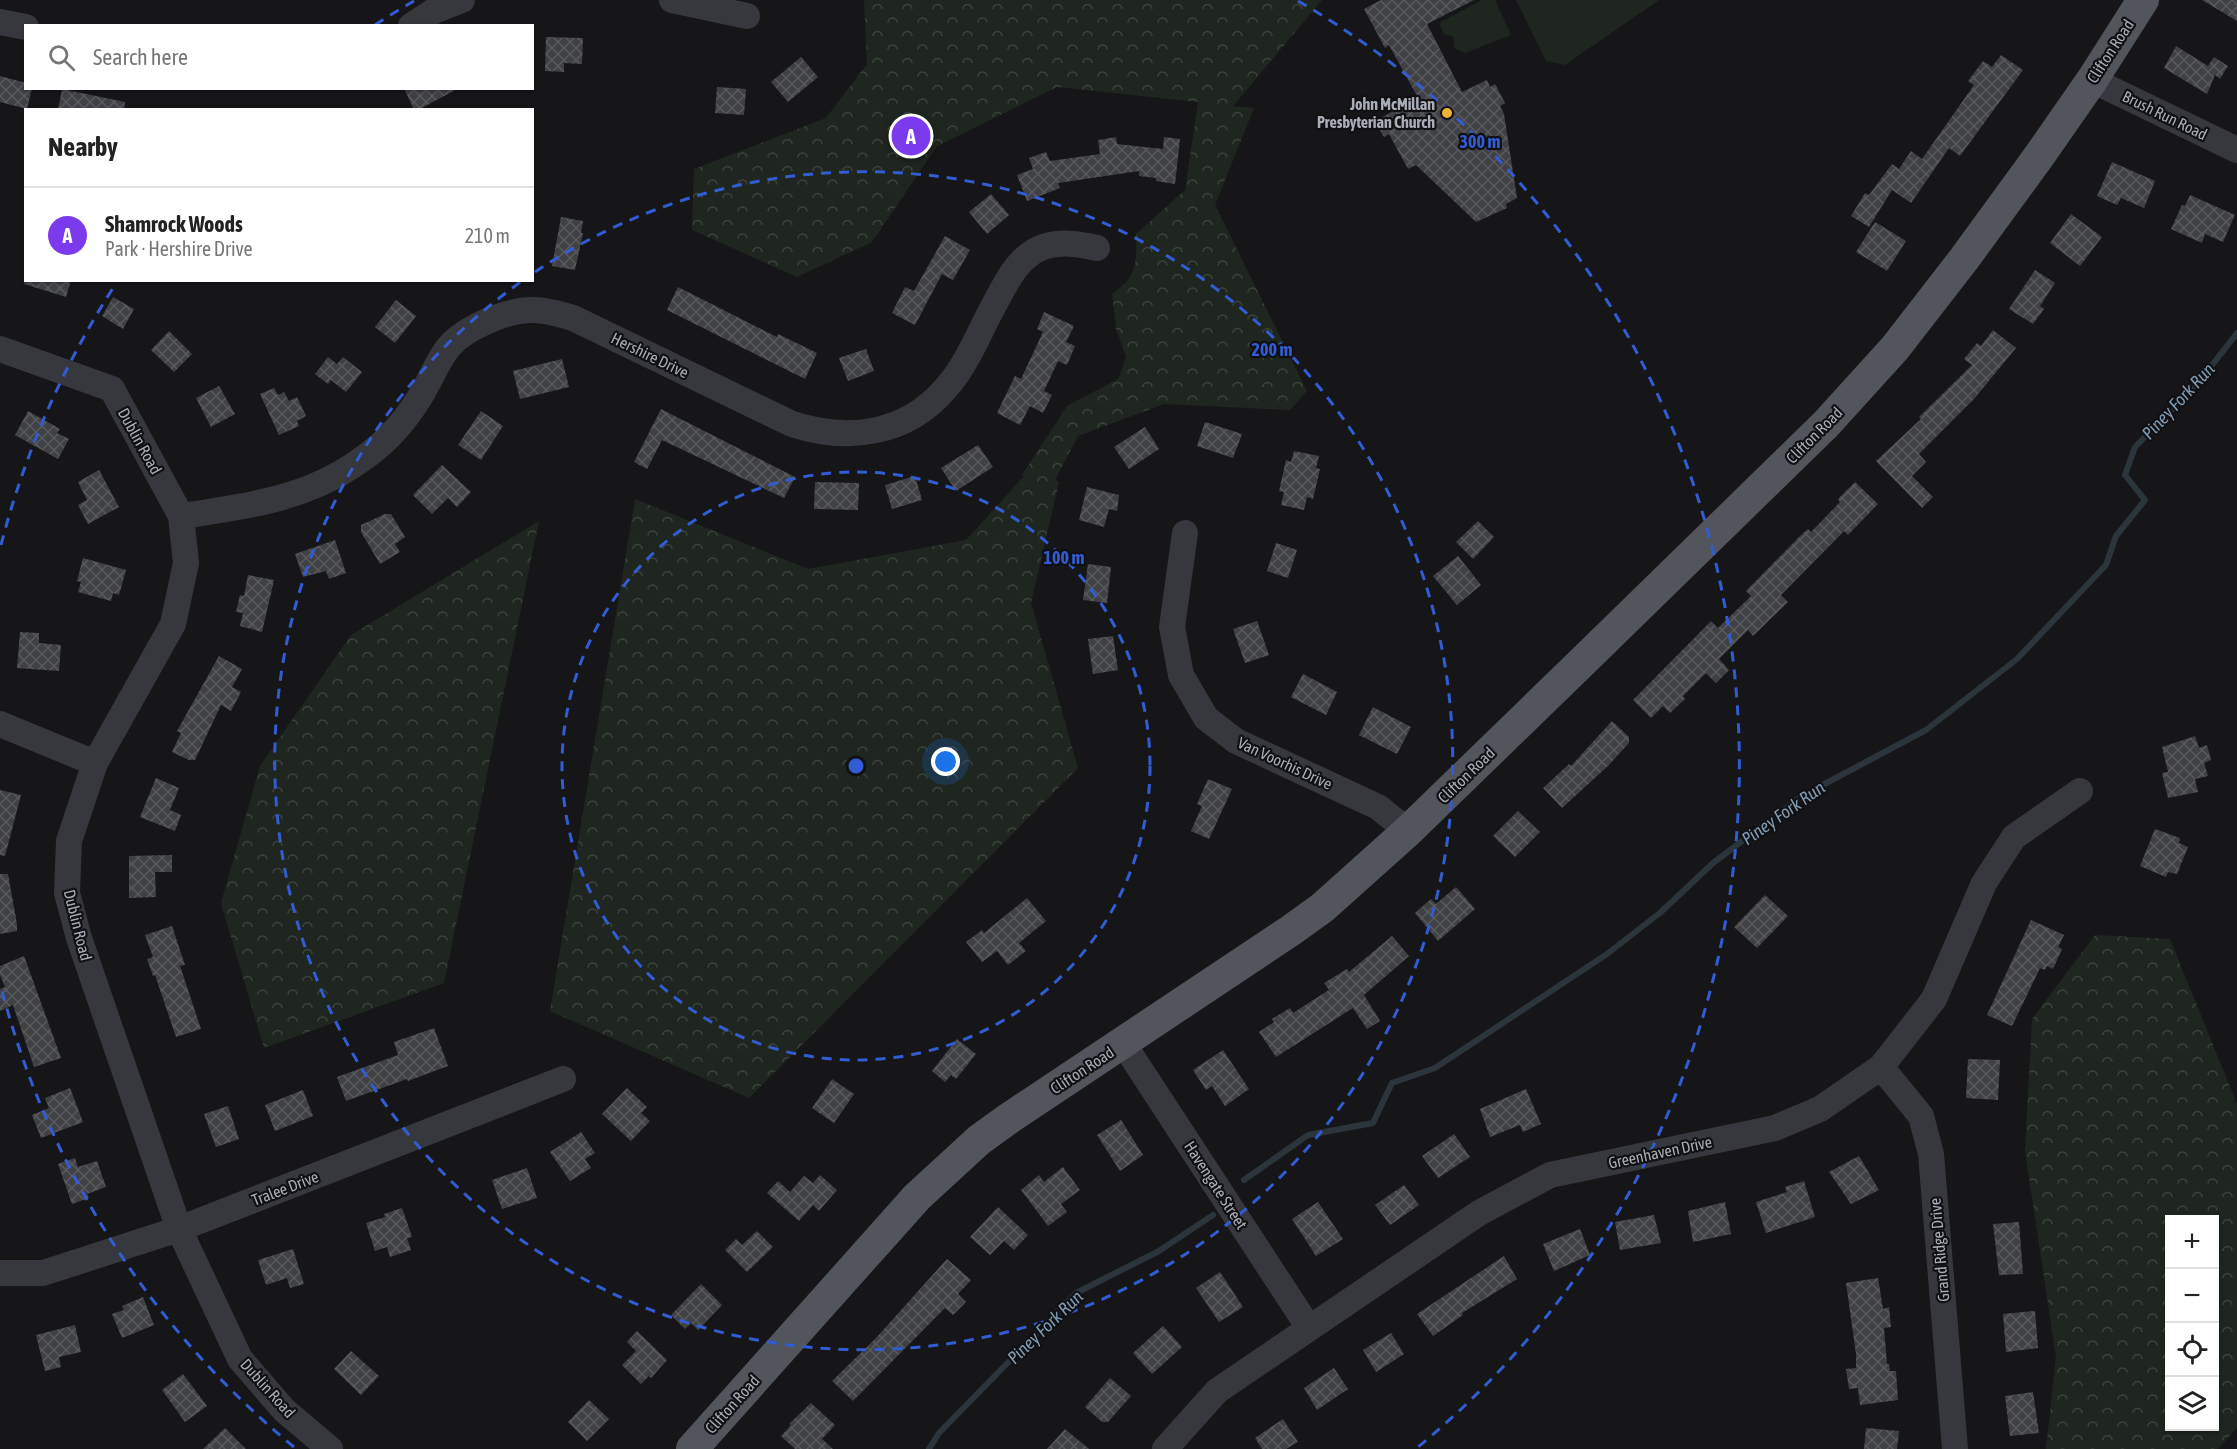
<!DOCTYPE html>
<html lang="en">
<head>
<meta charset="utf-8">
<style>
  body { margin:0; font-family:"Asap Condensed",sans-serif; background:#f2f2f2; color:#222 }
  .controls { position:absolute; right:18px; bottom:18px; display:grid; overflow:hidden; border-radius:0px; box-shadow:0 2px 4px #0004 }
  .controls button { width:54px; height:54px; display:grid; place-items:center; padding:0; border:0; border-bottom:2px solid #e0e0e0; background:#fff; color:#222; font:30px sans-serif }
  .you { position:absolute; left:946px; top:762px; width:21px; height:21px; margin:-15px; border:4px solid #fff; border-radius:50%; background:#1a73e8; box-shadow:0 0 0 9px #1a73e833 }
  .badge { display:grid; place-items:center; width:39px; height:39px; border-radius:50%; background:#7c3aed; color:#fff; font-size:20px; font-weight:700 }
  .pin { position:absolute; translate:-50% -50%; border:3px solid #fff; box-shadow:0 2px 6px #0006 }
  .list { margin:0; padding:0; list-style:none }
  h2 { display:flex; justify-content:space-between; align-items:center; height:78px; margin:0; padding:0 24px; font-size:26px }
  h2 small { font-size:20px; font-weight:400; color:#767676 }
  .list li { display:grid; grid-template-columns:39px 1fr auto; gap:18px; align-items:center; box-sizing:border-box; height:96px; padding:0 24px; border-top:2px solid #e0e0e0 }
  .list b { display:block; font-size:22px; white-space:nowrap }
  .list p { margin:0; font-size:20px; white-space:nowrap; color:#767676 }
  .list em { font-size:20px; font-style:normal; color:#767676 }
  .icon { flex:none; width:33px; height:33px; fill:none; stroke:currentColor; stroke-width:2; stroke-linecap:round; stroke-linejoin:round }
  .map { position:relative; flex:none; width:2237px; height:1449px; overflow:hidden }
  .search { position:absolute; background:#fff; box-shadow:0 2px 4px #0004; left:24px; top:24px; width:510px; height:66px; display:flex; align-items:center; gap:15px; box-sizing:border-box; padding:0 21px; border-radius:0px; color:#767676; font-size:22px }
  .panel { position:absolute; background:#fff; box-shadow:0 2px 4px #0004; left:24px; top:108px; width:510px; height:174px; border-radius:0px }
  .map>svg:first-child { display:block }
</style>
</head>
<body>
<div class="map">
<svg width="2237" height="1449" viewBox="0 0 2237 1449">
  <defs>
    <pattern id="forest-crowns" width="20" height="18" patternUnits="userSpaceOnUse" patternTransform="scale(1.5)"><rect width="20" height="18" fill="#1e261f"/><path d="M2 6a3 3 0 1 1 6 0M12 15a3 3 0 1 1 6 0" fill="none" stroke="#3c433d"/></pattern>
    <pattern id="building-cross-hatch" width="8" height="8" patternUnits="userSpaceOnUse" patternTransform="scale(1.5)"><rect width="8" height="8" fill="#404145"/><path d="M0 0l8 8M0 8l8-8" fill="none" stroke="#595a5e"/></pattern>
  </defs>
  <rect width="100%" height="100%" fill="#161618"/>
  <g fill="#1e261f">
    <polygon points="1482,0 1495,0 1511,35 1465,53 1454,48 1454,37 1444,34 1439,23"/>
    <polygon points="1516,0 1659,0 1565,65 1546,61"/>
  </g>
  <g fill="url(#forest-crowns)" fill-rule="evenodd">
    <path d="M864,0H1322L1233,106L1254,108L1215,205L1307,391L1290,410L1164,404L1078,436L1055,480L1059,482L1031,603L1078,768L749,1098L550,1011L635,499L808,569L966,540L1024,476L1022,475L1067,406L1118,379L1126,357L1116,329L1112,294C1137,277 1137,263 1136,234L1185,190L1198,102L1057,87L937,146L872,242L797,277L692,230L694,169L826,118L867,64Z"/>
    <polygon points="539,521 444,983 264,1048 221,903 260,766 351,635"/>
    <path d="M2095,935L2170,939L2237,1104V1428L2218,1449H2046L2056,1357L2025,1151L2032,1019ZM2170,1220H2214V1426H2170Z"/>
  </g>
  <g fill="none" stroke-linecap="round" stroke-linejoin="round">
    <g stroke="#2c353c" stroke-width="6">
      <polyline points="1244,1180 1308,1135 1373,1123 1392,1083 1435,1068 1607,954 1661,912 1713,863 1802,796 1926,730 2017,659 2106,565 2116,536 2145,500 2125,475 2135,447 2195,387 2237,333"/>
      <polyline points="929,1449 939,1433 1076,1293 1159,1251 1213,1215"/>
    </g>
  </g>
  <g fill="url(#building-cross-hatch)">
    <polygon points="1381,0 1474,0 1427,24 1462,92 1487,80 1490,87 1495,84 1505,103 1500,106 1504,114 1517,198 1506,204 1507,208 1476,222 1416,165 1408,169 1389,134 1384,137 1375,122 1417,96 1389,45 1385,48 1364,9"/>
    <polygon points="2202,0 2237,0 2237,21"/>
    <polygon points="546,37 583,38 582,64 564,63 564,72 545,71"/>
    <polygon points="2176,46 2208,66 2214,57 2228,66 2220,79 2215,75 2207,94 2164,68"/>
    <polygon points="2001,55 2023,70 1960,156 1949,148 1911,203 1892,190 1869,227 1851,216 1865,193 1869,195 1892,164 1899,169 1911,151 1922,159 1974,85 1968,81 1983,61 1992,67"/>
    <polygon points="801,57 818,77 788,102 771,82"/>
    <polygon points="0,76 26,83 26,88 32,88 27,109 0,102"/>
    <polygon points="717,87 746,89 744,115 715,113"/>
    <polygon points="404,88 459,88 418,110 414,110"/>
    <polygon points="62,89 125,102 124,110 58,110"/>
    <polygon points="1116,137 1117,144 1163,149 1164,137 1180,139 1175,184 1156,181 1156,178 1139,176 1139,171 1058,183 1060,188 1027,201 1017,175 1033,169 1029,158 1046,152 1050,161 1100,154 1098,140"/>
    <polygon points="2112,162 2155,181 2144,208 2121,198 2117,205 2097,196"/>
    <polygon points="991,194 1009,215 987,234 969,212"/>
    <polygon points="2190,195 2235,215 2223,242 2205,234 2202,243 2171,229 2182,205 2185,206"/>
    <polygon points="2071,214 2102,237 2080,266 2050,243"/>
    <polygon points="561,217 583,221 581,233 583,233 575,270 552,266"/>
    <polygon points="1875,222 1906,241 1887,271 1856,252"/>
    <polygon points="945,236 970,250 953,280 942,274 915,325 892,313 905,287 914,291"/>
    <polygon points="2035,270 2055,283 2040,306 2044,309 2033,324 2009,309"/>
    <polygon points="25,280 71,280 66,297 24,284"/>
    <polygon points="678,287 777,337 778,334 817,353 805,379 667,310"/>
    <polygon points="113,297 134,309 123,329 102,316"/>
    <polygon points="396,300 416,316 395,343 375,327"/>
    <polygon points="1044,312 1074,326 1066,342 1075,346 1067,365 1058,361 1044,391 1052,395 1043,413 1030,406 1020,425 997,413 1015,376 1021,379 1043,332 1037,329"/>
    <polygon points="1993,330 2016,348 1974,399 1919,454 1926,462 1912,476 1933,497 1922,508 1876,461 1921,419 1919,417 1972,365 1964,359 1977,343 1981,346"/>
    <polygon points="169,331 192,354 174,372 151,350"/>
    <polygon points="866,349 874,371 848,381 839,358"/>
    <polygon points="328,357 337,364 343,357 362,372 346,392 331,380 328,384 315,374"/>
    <polygon points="562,359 569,387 520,399 513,371"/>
    <polygon points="219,386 235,414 211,427 196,398"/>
    <polygon points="274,388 278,395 284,392 289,401 297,397 306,416 297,421 299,426 279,435 260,394"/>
    <polygon points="661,409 795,477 784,498 662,440 647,469 634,462"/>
    <polygon points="28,411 60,429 57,433 69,439 58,459 15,435"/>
    <polygon points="481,411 503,426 481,460 458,445"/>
    <polygon points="1205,422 1242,434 1233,458 1197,446"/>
    <polygon points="1145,427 1159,449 1129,469 1114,447"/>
    <polygon points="978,445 993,467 956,491 941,468"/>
    <polygon points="1294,451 1319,456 1316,468 1320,469 1313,499 1307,497 1304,510 1281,505 1284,492 1279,491 1286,460 1291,462"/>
    <polygon points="442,465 471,492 457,507 448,498 432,514 413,495"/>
    <polygon points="99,470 119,507 88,524 78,505 87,500 78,482"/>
    <polygon points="915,476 922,500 892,509 885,485"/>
    <polygon points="815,482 859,483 858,510 814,509"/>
    <polygon points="1855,482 1878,504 1848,535 1844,531 1781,595 1788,602 1753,636 1748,630 1719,659 1729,670 1716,683 1706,673 1683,696 1685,699 1670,713 1663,706 1651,718 1633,700 1711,621 1718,628 1751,596 1746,591 1800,536 1808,529 1811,532 1840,502 1838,499"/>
    <polygon points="1087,487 1119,495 1117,511 1109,509 1104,527 1079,520"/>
    <polygon points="385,514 391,514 405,537 395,544 400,552 380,564 361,532 361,525"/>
    <polygon points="1478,521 1494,537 1473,559 1456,542"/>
    <polygon points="335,540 346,573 329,579 326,571 303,577 295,554"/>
    <polygon points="1276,543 1297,550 1288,578 1267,571"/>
    <polygon points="1458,556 1481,585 1457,605 1433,576"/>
    <polygon points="83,558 126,570 119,595 113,593 111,601 78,592 81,582 77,581"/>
    <polygon points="1088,564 1111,567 1107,603 1083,600"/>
    <polygon points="248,575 274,580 262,632 240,626 243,613 236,612 240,595 244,596"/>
    <polygon points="1257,621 1269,655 1245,663 1233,629"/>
    <polygon points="20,632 39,633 39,643 61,645 59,671 17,668"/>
    <polygon points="1113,636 1118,670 1093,674 1088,639"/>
    <polygon points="219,656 242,669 232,687 241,692 231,711 221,705 195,760 189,760 172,752 181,733 177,731"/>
    <polygon points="1303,674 1337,692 1326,715 1291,697"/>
    <polygon points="1373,707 1411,727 1397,754 1359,735"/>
    <polygon points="1612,721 1629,737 1629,743 1608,766 1562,808 1543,788 1569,764 1571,766"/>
    <polygon points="2195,736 2199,748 2207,745 2211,760 2204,763 2208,776 2195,779 2198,792 2168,798 2162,773 2168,772 2162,747"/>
    <polygon points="156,778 179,788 170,810 181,815 175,831 140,817"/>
    <polygon points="1208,779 1232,789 1209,839 1191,831 1202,806 1197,804"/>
    <polygon points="0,790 21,795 5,856 0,855"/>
    <polygon points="1518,811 1540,832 1515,857 1493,836"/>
    <polygon points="2155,829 2180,838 2179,843 2188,847 2177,874 2168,872 2166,877 2140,866"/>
    <polygon points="172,855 172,872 155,872 156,897 129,898 129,856"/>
    <polygon points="0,874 8,874 17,924 17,931 0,934"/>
    <polygon points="1456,887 1475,909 1438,941 1415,913 1431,899 1436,904"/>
    <polygon points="1765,895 1788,916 1757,948 1734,927"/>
    <polygon points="1027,898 1046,921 1019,943 1026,951 1008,965 997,951 982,962 966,942 982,930 984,933"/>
    <polygon points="2031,920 2064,935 2058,947 2062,949 2053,969 2047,966 2045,970 2040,968 2012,1026 1987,1015"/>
    <polygon points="172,926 185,965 180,966 201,1029 176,1037 155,975 153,976 147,959 153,957 145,935"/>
    <polygon points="1392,936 1409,956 1364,995 1380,1021 1367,1029 1353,1008 1276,1057 1259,1032 1274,1022 1272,1019 1290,1008 1293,1013 1329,990 1324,983 1347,969 1349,972"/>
    <polygon points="24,956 61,1058 34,1067 13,1005 0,1011 0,989 5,987 0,975 0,966"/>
    <polygon points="434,1028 448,1066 408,1081 407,1079 346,1101 337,1077 398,1055 394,1042"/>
    <polygon points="957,1039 976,1054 956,1079 951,1075 945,1082 932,1071"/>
    <polygon points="1223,1050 1249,1089 1225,1106 1212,1086 1206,1090 1193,1070"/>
    <polygon points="1968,1059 2000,1060 1998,1100 1966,1098"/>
    <polygon points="832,1079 854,1094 834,1123 812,1108"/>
    <polygon points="70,1088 83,1122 41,1138 32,1115 49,1108 45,1098"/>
    <polygon points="627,1088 647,1107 641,1113 650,1121 631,1141 602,1114"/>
    <polygon points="1526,1089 1541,1124 1523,1132 1520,1125 1490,1137 1480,1109"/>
    <polygon points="303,1090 313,1116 275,1131 265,1105"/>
    <polygon points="228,1106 239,1139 216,1147 204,1114"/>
    <polygon points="1121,1120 1143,1155 1120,1171 1097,1135"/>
    <polygon points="581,1132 595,1153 585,1159 591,1168 570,1181 550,1152"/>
    <polygon points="1454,1134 1470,1157 1438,1178 1422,1156"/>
    <polygon points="1859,1156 1879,1190 1851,1204 1829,1172"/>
    <polygon points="75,1158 78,1167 97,1161 106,1187 87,1194 89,1198 72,1204 58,1164"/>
    <polygon points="1063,1167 1080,1190 1061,1204 1067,1212 1048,1226 1021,1190 1039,1175 1044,1182"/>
    <polygon points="527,1168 537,1198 502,1209 492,1180"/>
    <polygon points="820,1175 837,1190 819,1211 813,1205 799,1221 767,1193 778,1181 790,1192 804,1176 813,1183"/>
    <polygon points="1804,1181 1815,1217 1766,1233 1756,1202 1787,1192 1785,1187"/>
    <polygon points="1404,1185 1419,1205 1390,1225 1375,1205"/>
    <polygon points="1318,1202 1343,1239 1316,1256 1292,1219"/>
    <polygon points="1725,1202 1731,1234 1693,1242 1688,1211"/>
    <polygon points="998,1207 1028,1235 1014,1250 1004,1241 990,1255 970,1237"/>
    <polygon points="402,1208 412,1237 407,1238 411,1250 390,1257 387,1247 375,1251 366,1223 385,1217 384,1214"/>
    <polygon points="1654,1215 1661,1243 1620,1250 1615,1222"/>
    <polygon points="2019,1222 2023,1274 1999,1275 1993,1224"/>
    <polygon points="1580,1229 1590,1255 1554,1271 1543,1244"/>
    <polygon points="757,1231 773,1247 747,1272 725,1250 736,1239 742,1245"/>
    <polygon points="293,1249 304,1284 290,1288 287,1278 266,1285 258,1260"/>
    <polygon points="1504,1256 1517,1279 1462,1313 1463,1315 1433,1336 1417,1314"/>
    <polygon points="947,1259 971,1280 958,1294 966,1302 953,1315 945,1308 853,1401 832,1381 875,1339"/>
    <polygon points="1220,1272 1243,1307 1219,1322 1196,1288"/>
    <polygon points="1878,1278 1883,1309 1889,1307 1891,1327 1884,1328 1887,1364 1889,1364 1890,1371 1896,1371 1898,1400 1860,1405 1858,1388 1849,1389 1846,1369 1856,1368 1856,1354 1846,1283"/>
    <polygon points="701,1284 722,1305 698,1330 691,1323 685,1329 671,1315"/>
    <polygon points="143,1297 154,1325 122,1338 112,1314 124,1310 122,1306"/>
    <polygon points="2035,1311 2038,1348 2006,1352 2003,1314"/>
    <polygon points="75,1325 81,1352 59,1357 61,1367 45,1371 36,1335"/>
    <polygon points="1163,1326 1182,1347 1152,1374 1133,1353"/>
    <polygon points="637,1331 667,1360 651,1378 649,1376 641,1384 622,1365 636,1351 627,1342"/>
    <polygon points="1391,1333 1404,1354 1376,1372 1363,1350"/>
    <polygon points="351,1351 379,1376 361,1395 334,1369"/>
    <polygon points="1334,1368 1348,1389 1317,1410 1304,1388"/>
    <polygon points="183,1374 207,1406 185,1422 162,1390"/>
    <polygon points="1110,1378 1131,1396 1108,1422 1102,1422 1085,1407"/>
    <polygon points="2033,1392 2039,1433 2010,1436 2005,1396"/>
    <polygon points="589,1400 609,1419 587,1441 568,1422"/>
    <polygon points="811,1403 835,1425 822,1439 833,1449 795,1449 781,1436 791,1425 789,1424"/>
    <polygon points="1283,1419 1298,1442 1286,1449 1262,1449 1255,1438"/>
    <polygon points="225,1428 246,1449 203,1449"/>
    <polygon points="1866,1428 1899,1431 1897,1449 1864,1449"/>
    <polygon points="1065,1429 1089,1449 1047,1449"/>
  </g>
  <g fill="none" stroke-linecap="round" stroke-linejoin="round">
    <g stroke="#37383d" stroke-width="26">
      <polyline points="672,0 747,16"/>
      <polyline points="0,22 26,27"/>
      <polyline points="411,26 434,11 462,0"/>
      <polyline points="2092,80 2237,150"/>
      <polyline points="0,349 112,389 181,516 186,563 173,624 95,763 69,841 67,893 79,938 179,1229 240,1359 284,1410 330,1449"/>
      <path d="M181,516C243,507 306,499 358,462C382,446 403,424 418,400C428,385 435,367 445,352C460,329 506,310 533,310C546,310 560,314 573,318L792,424C848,442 906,435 946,388C967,365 979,332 994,305C1006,283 1018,256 1043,247C1061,241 1079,244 1097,248"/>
      <polyline points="1185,533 1172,627 1181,675 1206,718 1236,741 1378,807 1408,831"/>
      <polyline points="0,724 95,763"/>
      <polyline points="1123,1043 1309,1328"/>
      <polyline points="1881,1067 1921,1116 1931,1154 1955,1449"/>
      <polyline points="0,1273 43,1273 179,1229 563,1079"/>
      <polyline points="1165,1449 1217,1391 1479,1213 1550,1175 1775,1128 1820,1109 1881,1067 1934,999 1984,883 2014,837 2080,791"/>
    </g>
    <polyline stroke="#53555c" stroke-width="32" points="692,1449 917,1197 979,1140 1008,1119 1290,931 1322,908 1408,831 1578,666 1826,424 1895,348 1964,259 2037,159 2092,80 2143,0"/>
  </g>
  <g fill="none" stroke="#325cd3" stroke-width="3" stroke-dasharray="10 8">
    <circle cx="856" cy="766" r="294"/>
    <path d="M535 272A589 589 0 1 1 522 281"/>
    <path d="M294 1447A883 883 0 0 1 1 987M1 545A883 883 0 0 1 115 285M375 25A883 883 0 0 1 414 1M1298 1A883 883 0 0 1 1418 1447"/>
  </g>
  <circle fill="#f2b134" stroke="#111113" stroke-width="2" cx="1447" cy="113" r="6"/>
  <g text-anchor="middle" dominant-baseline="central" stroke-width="4.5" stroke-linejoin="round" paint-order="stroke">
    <g font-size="16" fill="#a8adb8" stroke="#111113">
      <text transform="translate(2110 51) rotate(-57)">Clifton Road</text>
      <text transform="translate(2165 115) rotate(26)">Brush Run Road</text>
      <text transform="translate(650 355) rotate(26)">Hershire Drive</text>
      <text transform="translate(1814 435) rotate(-45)">Clifton Road</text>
      <text transform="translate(140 441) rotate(61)">Dublin Road</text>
      <text transform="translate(1285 763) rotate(25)">Van Voorhis Drive</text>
      <text transform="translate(1466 775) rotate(-44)">Clifton Road</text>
      <text transform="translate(78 925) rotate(76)">Dublin Road</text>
      <text transform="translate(1082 1070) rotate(-33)">Clifton Road</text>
      <text transform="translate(1660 1152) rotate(-12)">Greenhaven Drive</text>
      <text transform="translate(1216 1185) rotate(57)">Havengate Street</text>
      <text transform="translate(285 1188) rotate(-21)">Tralee Drive</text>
      <text transform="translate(1939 1250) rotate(-95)">Grand Ridge Drive</text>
      <text transform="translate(268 1388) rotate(48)">Dublin Road</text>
      <text transform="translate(732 1404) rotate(-48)">Clifton Road</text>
    </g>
    <g font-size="16" font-weight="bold" fill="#a8adb8" stroke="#111113" text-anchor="end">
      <text x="1435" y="104">John McMillan<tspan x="1435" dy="18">Presbyterian Church</tspan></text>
    </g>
    <g font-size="18" font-style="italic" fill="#7f9bb3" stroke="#111113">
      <text transform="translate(2178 401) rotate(-47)">Piney Fork Run</text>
      <text transform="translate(1783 813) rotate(-35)">Piney Fork Run</text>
      <text transform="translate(1045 1327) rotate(-44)">Piney Fork Run</text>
    </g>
  </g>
  <circle cx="856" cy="766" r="9" fill="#325cd3" stroke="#111113" stroke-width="3"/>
  <g font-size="18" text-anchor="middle" font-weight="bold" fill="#325cd3" stroke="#111113" stroke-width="4.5" stroke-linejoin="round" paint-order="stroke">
    <text x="1480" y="148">300 m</text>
    <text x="1272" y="356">200 m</text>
    <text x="1064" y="564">100 m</text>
  </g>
</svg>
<div class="controls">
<button>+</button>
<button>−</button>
<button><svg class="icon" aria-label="locate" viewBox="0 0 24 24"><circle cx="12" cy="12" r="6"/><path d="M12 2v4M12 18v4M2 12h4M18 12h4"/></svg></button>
<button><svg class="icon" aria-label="layers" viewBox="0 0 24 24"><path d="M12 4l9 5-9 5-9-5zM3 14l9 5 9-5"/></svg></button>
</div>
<div class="you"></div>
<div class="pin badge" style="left:911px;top:136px">A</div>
<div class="search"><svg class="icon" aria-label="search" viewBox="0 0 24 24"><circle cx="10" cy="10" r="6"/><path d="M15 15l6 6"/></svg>Search here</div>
<section class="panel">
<h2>Nearby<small></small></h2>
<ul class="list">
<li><span class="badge">A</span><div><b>Shamrock Woods</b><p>Park · Hershire Drive</p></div><em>210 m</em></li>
</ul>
</section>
</div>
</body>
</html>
